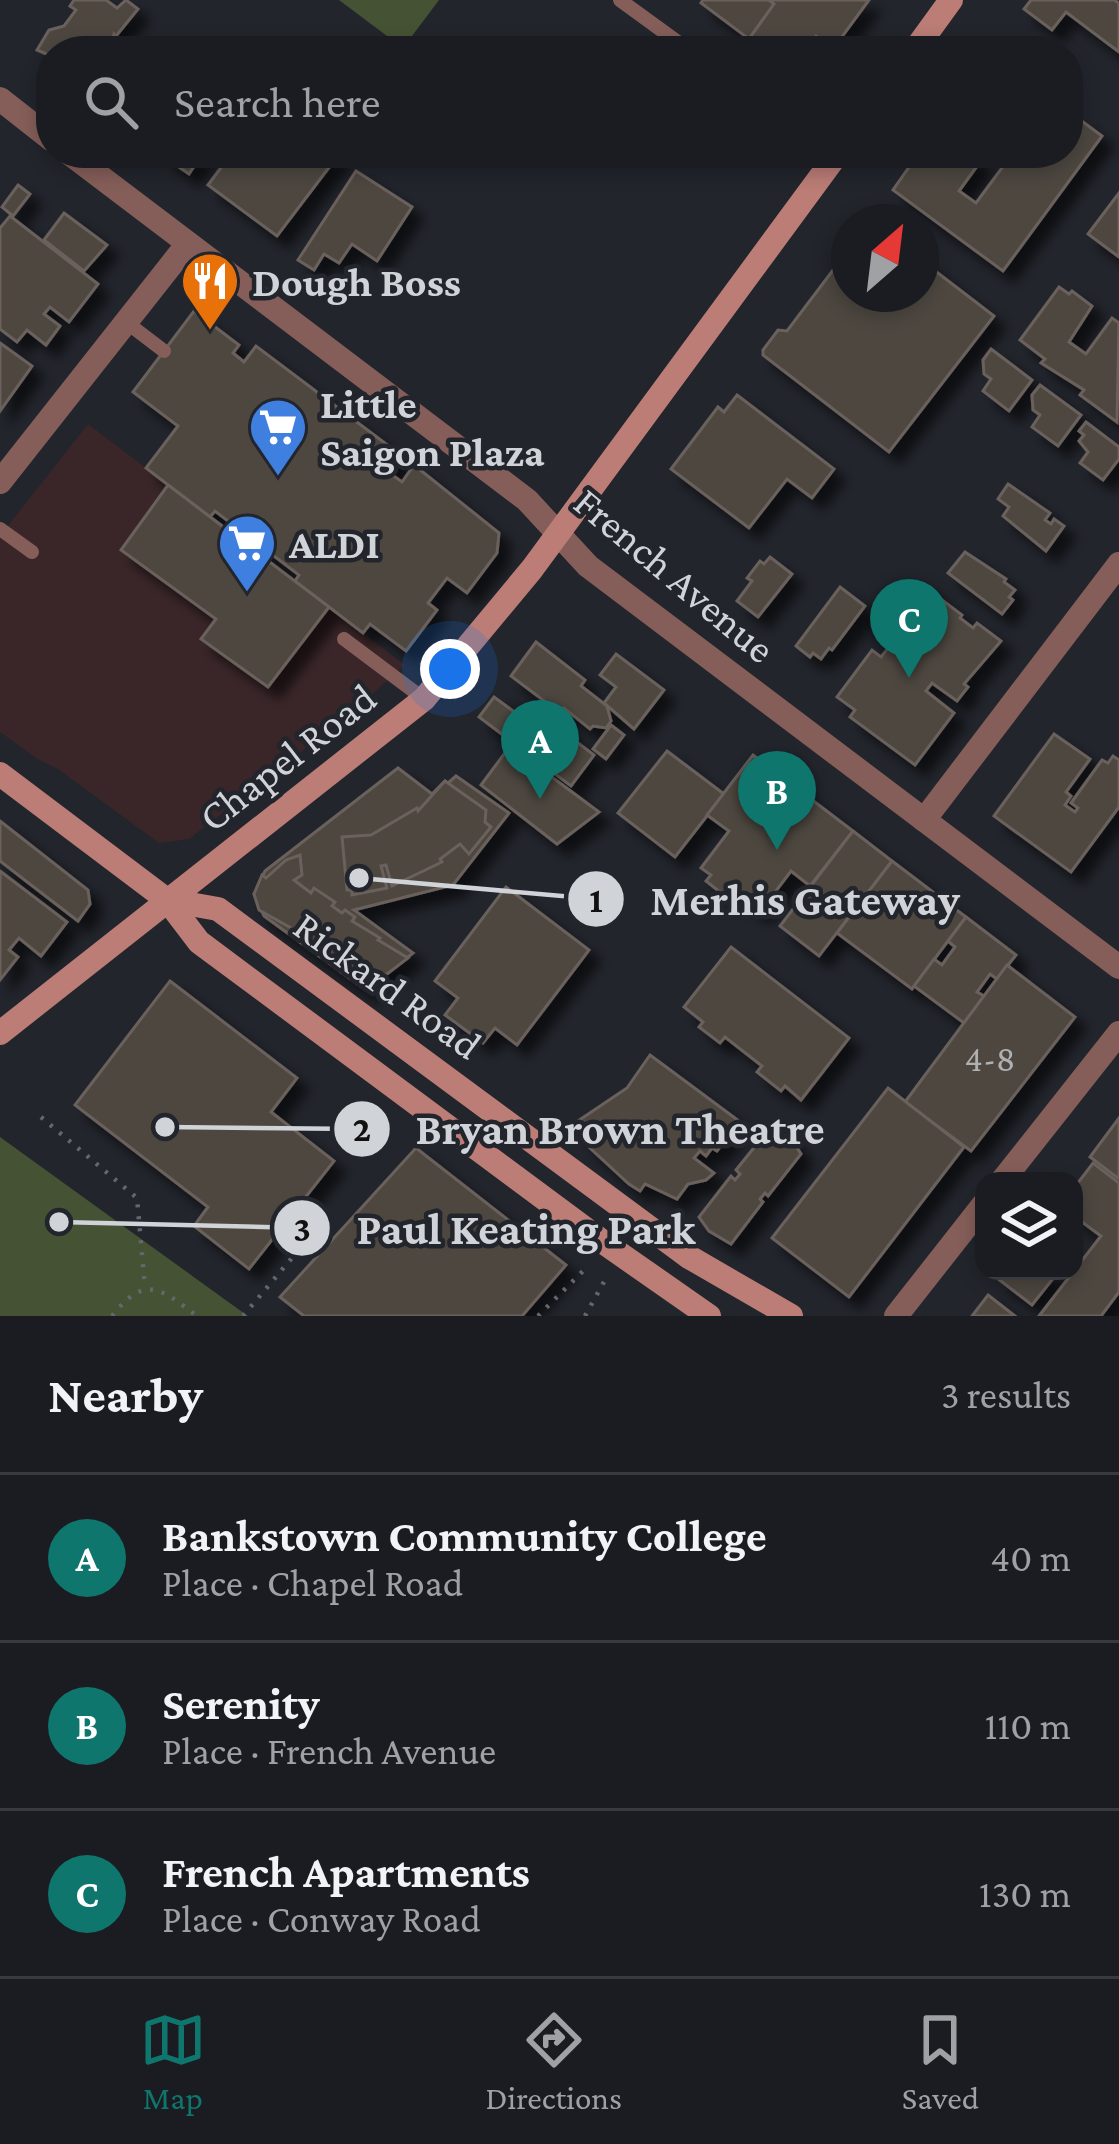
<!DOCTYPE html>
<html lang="en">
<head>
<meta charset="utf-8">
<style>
  body { margin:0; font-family:"Crimson Pro",serif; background:#27292e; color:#f1f3f6 }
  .controls { position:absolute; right:36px; bottom:36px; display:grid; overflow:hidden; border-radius:24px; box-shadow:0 6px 18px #0003 }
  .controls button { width:108px; height:108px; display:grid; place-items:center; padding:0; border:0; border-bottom:3px solid #383a3f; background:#1a1c21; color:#f1f3f6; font:60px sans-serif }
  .compass { position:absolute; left:831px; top:204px; width:108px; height:108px; border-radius:50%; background:#1a1c21; box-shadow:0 6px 18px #0003; rotate:28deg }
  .you { position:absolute; left:450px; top:669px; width:42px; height:42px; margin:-30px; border:9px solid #fff; border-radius:50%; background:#1a73e8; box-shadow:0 0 0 18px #1a73e833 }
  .badge { display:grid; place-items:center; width:78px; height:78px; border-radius:50%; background:#0f766e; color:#fff; font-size:39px; font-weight:700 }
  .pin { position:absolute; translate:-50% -99px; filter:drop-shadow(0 3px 6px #0008) }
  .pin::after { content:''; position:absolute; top:63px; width:42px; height:36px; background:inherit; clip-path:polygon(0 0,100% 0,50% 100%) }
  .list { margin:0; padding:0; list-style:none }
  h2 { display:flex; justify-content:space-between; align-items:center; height:156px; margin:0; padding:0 48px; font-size:51px }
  h2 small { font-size:39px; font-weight:400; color:#9fa1a5 }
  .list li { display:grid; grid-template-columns:78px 1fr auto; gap:36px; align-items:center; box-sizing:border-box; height:168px; padding:0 48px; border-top:3px solid #383a3f }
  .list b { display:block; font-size:45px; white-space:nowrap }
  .list p { margin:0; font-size:39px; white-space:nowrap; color:#9fa1a5 }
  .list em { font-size:39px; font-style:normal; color:#9fa1a5 }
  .icon { flex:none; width:66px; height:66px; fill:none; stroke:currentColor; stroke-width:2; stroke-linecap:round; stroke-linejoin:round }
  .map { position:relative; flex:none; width:1119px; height:1316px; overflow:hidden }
  .search { position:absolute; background:#1a1c21; box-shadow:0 6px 18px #0003; left:36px; right:36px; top:36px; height:132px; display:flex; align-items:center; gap:30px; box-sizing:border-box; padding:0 42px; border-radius:48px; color:#9fa1a5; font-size:45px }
  .sheet { height:660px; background:#1a1c21 }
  nav { display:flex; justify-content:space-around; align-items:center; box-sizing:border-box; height:168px; border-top:3px solid #383a3f; background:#1a1c21; font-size:33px; color:#9fa1a5 }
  nav a { display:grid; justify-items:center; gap:6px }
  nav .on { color:#0f766e }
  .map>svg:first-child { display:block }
</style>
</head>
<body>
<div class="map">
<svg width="1119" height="1316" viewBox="0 0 1119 1316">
  <defs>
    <filter id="shadow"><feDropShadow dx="11" dy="11" stdDeviation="6" flood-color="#0009"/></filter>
  </defs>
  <rect width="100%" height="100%" fill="#22252c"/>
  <polygon fill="#3a2629" points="88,424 405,665 351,713 189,839 159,843 58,769 36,758 0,732 0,536"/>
  <g fill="#455233">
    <polygon points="339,0 439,0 403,48"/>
    <polygon points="0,1137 245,1314 248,1316 0,1316"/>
  </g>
  <g fill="#4d4640" stroke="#6a615c" stroke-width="3" filter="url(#shadow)">
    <polygon points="74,0 106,0 117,8 126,0 138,9 116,36 114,34 110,51 51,51 51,56 37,50 49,30 64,26 76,10 70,6"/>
    <polygon points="703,0 769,0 774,4 749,39 701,3"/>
    <polygon points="769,0 869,0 833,49 816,36 805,51 766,51 749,39 774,4"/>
    <polygon points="1031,0 1114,0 1119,3 1119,52 1066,12 1052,30 1024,9"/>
    <polygon points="1079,119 1102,136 1003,271 893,190 919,153 968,153 980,162 959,191 976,203 1013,153 1068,153 1068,123 1073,127"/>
    <polygon points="167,153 203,153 189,174 164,157"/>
    <polygon points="232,153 257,153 270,162 277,153 340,153 277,236 208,185"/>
    <polygon points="356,171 412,207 377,261 352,244 339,263 324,254 314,270 298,260"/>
    <polygon points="18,185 30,194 13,216 2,207"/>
    <polygon points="1119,193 1119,257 1088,234"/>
    <polygon points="64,213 107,245 84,271 44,240"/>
    <polygon points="10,216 98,284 69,322 50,307 44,314 60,326 46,345 27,330 17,342 0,329 0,228"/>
    <polygon points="849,249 849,294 921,294 921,260 994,316 889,452 763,355 763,350 778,330 787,331"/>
    <polygon points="1059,287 1069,294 1072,291 1092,306 1069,342 1086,354 1112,318 1119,323 1117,422 1080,395 1084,390 1041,363 1045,359 1020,340"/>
    <polygon points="194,311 239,345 233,353 244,362 256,346 402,456 388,472 402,482 414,465 499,533 497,553 467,593 447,578 428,603 437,610 406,651 370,624 363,633 295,581 299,575 215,511 210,517 146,468 178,426 133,392"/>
    <polygon points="0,343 32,366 0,411"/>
    <polygon points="991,349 1032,380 1009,411 983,391 991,379 984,374 983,360"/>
    <polygon points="1040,385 1081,415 1058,446 1032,427 1040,415 1033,410 1032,395"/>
    <polygon points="737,395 834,469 812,498 787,479 749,528 671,469 718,407 724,412"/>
    <polygon points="1086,422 1119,447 1119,459 1103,480 1080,463 1088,452 1079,441 1084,435 1079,431"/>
    <polygon points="1008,484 1050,513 1045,520 1051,524 1054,519 1064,526 1046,551 1003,516 1009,507 998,499"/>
    <polygon points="168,485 329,607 268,687 201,639 216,619 121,550"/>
    <polygon points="965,552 1006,579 1004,582 1015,590 1009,597 1013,600 1002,614 948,573"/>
    <polygon points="770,557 792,574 758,617 737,601 752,581 747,578 760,561 764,564"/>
    <polygon points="921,584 962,615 960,618 973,628 977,623 1001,641 964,684 968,687 957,701 932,683 926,691 954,713 915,765 850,717 855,710 837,697 872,650 881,657 889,647 879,640"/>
    <polygon points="840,587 865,606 832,650 829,648 821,659 813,653 810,657 796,646"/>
    <polygon points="536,642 585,680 581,686 607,706 611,721 606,728 593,726 590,729 564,708 560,713 511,676"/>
    <polygon points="616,654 664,690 634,729 604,703 616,687 600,675"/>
    <polygon points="494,697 528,722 536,711 594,755 571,786 479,717"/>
    <polygon points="611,725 624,735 606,759 593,749"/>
    <polygon points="1054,734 1090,759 1066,792 1071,796 1065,805 1075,812 1078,808 1071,803 1102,760 1108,763 1113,756 1119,760 1119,807 1071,872 994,816"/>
    <polygon points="510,746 599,812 557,844 481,785"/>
    <polygon points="667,751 724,794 675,857 618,813"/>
    <polygon points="753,755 853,831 810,886 791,871 760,912 735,893 730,900 706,881 711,875 701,868 729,831 707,815"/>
    <polygon points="398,768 432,794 445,781 448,783 456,776 509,813 453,885 354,910 413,953 366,990 264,916 254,894 265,871"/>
    <polygon points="445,781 486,810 485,822 491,827 469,854 460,844 440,859 442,862 392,886 386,865 381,866 387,888 352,895 352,890 347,890 342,837 371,835 417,808 418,811"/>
    <polygon points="0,821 88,890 90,904 78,921 0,861"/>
    <polygon points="853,831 892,861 819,956 780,926"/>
    <polygon points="300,855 302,875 294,880 311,893 314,888 335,902 332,906 342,913 345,910 355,917 352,921 380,938 378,940 408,958 374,984 367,979 362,987 341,972 345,967 318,943 259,910 254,894 262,875 266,878 286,860"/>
    <polygon points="892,861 966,917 912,989 837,933"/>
    <polygon points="0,871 67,922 41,956 19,938 9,950 18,957 0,980"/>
    <polygon points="506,887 589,950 517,1045 495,1028 483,1043 445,1015 458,998 435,981"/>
    <polygon points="966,917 1016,955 997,979 990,974 977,992 984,996 964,1023 914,986 934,959 942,965 955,947 948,941"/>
    <polygon points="731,947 849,1038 801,1100 785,1086 781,1091 757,1072 762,1066 725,1037 720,1043 699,1027 703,1022 684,1007"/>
    <polygon points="1007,965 1075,1017 971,1151 905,1102"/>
    <polygon points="170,981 297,1078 271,1112 334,1161 249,1269 194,1226 208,1207 75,1105"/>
    <polygon points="650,1055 739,1121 717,1151 712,1148 706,1156 700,1151 694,1158 714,1173 706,1180 688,1184 677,1199 645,1184 640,1191 629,1184 590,1148 575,1123 627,1088"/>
    <polygon points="888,1088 964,1147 849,1297 772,1238"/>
    <polygon points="1119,1118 1119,1179 1090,1157"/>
    <polygon points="770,1128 792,1140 801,1154 768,1196 765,1193 760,1199 763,1202 731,1244 709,1231 699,1217 731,1176 735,1180 740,1174 736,1170"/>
    <polygon points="416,1148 566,1265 522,1316 304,1316 280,1297"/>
    <polygon points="1093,1163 1119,1183 1119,1292 1101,1316 1039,1316 1101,1236 1074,1216 1074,1188"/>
    <polygon points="1003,1271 1059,1271 1032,1305 997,1278"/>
    <polygon points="988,1295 1015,1316 972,1316"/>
  </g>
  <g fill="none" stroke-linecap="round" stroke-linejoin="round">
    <g stroke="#64676d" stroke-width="4.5" stroke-dasharray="3 9" stroke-linecap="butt">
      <polyline points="41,1117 137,1198 145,1288"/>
      <path d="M112,1316C145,1274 160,1288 197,1316"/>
      <polyline points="243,1316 318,1227"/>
      <polyline points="538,1316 587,1267"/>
      <polyline points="585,1316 605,1280"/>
    </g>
    <g stroke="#855e59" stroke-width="14">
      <polyline points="620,0 690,51"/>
      <polyline points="126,322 164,351"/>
      <polyline points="0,529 32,552"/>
      <polyline points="344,639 424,699"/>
    </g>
    <g stroke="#855e59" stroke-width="24">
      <polyline points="0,99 51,139"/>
      <polyline points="69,153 527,500 588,566 1119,967"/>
      <polyline points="0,482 186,246"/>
      <polyline points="924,820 1119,564"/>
      <polyline points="1002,1181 1119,1033"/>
      <polyline points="896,1316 984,1204"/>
    </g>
    <g stroke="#bb7d76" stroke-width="24">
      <polyline points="914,51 951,0"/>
      <polyline points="0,774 167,900 199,942 603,1242 709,1316"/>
      <polyline points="167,900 218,909 689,1257 791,1316"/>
      <polyline points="0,1033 424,699 532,569 838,153"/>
    </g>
  </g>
  <defs>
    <symbol id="restaurant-pin" viewBox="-11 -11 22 30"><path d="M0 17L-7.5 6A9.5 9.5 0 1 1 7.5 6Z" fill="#e8710a" stroke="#22252c"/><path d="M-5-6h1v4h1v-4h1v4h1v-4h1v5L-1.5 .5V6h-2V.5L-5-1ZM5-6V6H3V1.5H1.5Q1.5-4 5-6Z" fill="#fff"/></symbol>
    <symbol id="supermarket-pin" viewBox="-11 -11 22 30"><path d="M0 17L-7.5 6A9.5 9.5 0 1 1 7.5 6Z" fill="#3f7fe0" stroke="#22252c"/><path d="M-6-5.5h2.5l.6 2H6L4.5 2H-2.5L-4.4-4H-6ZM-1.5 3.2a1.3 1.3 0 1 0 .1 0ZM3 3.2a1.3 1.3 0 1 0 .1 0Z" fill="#fff"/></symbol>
  </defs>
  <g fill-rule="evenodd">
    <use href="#restaurant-pin" x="177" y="248" width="66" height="90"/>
    <use href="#supermarket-pin" x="245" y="394" width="66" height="90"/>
    <use href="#supermarket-pin" x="214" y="510" width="66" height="90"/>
  </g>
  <g text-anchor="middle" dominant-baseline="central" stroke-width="9" stroke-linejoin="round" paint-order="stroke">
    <g font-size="36" fill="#afb0b1">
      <text x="990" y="1059">4-8</text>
    </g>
    <g font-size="42" font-weight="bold" fill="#d0d3d7" stroke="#22252c" text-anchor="start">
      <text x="252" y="281">Dough Boss</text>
      <text x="320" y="403">Little<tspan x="320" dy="48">Saigon Plaza</tspan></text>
      <text x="289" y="543">ALDI</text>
    </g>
    <g font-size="42" fill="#d0d3d7" stroke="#22252c">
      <text transform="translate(675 575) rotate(40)">French Avenue</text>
      <text transform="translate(287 757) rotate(-38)">Chapel Road</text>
      <text transform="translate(388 985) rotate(36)">Rickard Road</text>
    </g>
  </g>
  <path fill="none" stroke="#d0d3d7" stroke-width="4.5" d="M359 878L596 899M165 1127L362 1129M59 1222L302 1228"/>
  <g fill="#d0d3d7" stroke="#22252c" stroke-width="4.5">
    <circle cx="359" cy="878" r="12"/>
    <circle cx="165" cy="1127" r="12"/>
    <circle cx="59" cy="1222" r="12"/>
    <circle cx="596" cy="899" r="30"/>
    <circle cx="362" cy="1129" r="30"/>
    <circle cx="302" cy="1228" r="30"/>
  </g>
  <g font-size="36" text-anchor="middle" font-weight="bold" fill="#111">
    <text x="596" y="912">1</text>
    <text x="362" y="1141">2</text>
    <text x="302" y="1241">3</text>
  </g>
  <g font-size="45" text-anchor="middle" font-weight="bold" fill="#d0d3d7" stroke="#22252c" stroke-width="9" stroke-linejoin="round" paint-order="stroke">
    <text x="805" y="915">Merhis Gateway</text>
    <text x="620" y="1144">Bryan Brown Theatre</text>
    <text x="526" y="1244">Paul Keating Park</text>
  </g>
</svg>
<div class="controls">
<button><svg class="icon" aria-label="layers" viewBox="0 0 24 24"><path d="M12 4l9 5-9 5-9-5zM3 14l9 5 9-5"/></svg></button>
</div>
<svg class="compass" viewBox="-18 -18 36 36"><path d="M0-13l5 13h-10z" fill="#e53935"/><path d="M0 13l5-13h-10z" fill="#9fa1a5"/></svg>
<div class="you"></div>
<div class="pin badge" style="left:540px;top:799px">A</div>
<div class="pin badge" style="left:777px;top:850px">B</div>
<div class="pin badge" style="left:909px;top:678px">C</div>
<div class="search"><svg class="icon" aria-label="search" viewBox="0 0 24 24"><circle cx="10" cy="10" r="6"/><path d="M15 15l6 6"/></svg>Search here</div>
</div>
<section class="sheet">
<h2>Nearby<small>3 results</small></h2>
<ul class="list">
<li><span class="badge">A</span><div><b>Bankstown Community College</b><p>Place · Chapel Road</p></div><em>40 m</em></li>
<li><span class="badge">B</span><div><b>Serenity</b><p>Place · French Avenue</p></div><em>110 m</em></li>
<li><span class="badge">C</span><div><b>French Apartments</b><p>Place · Conway Road</p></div><em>130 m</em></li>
</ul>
</section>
<nav>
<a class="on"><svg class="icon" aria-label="map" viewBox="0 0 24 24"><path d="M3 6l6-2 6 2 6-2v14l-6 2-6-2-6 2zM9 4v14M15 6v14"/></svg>Map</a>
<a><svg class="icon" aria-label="directions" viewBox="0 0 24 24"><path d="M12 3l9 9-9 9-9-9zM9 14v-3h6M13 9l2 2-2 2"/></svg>Directions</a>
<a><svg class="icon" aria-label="saved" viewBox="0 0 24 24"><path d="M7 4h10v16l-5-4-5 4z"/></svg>Saved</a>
</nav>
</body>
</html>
